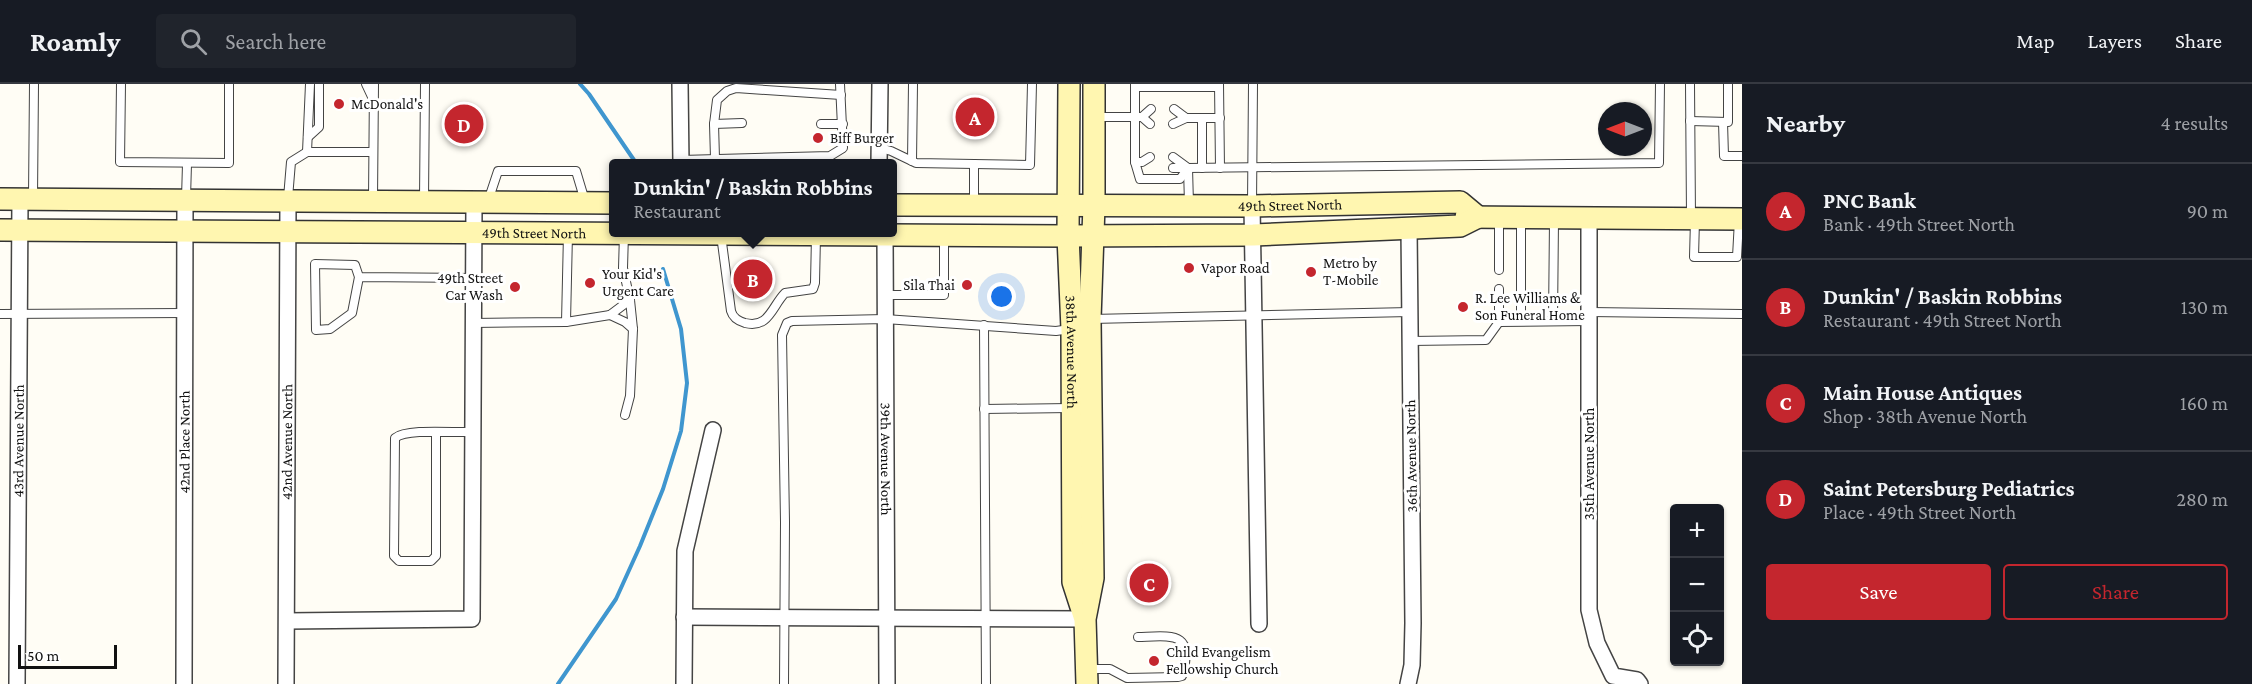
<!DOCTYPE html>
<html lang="en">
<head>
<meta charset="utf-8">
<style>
  body { margin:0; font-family:"Crimson Pro",serif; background:#20242c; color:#f1f3f6 }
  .controls { position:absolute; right:18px; bottom:18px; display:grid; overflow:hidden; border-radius:6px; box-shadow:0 2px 4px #0004 }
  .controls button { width:54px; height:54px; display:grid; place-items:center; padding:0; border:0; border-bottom:2px solid #363941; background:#171b24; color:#f1f3f6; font:30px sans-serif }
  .compass { position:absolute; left:1598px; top:18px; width:54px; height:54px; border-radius:50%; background:#171b24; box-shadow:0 2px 4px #0004; rotate:270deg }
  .scale { position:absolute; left:18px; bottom:15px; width:99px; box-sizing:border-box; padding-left:6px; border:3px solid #111; border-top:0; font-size:16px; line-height:21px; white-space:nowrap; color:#111; -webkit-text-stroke:4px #fff; paint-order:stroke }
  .you { position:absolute; left:1002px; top:213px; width:21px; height:21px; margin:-15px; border:4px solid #fff; border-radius:50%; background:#1a73e8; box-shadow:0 0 0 9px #1a73e833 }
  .badge { display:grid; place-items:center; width:39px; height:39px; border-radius:50%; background:#c4262e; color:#fff; font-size:20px; font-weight:700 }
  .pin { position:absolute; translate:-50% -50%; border:3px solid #fff; box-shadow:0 2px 6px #0006 }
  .popup { position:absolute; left:609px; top:75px; width:288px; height:78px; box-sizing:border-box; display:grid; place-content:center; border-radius:6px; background:#171b24; filter:drop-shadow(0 2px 4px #0005); font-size:20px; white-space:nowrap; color:#9ea1a6 }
  .popup b { font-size:22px; color:#f1f3f6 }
  .popup::after { content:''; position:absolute; left:50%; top:100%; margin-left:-12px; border:12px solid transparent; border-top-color:#171b24 }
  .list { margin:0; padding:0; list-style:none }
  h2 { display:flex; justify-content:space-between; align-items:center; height:78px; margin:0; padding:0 24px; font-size:26px }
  h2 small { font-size:20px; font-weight:400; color:#9ea1a6 }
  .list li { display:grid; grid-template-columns:39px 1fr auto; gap:18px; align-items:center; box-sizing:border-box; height:96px; padding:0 24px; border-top:2px solid #363941 }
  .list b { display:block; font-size:22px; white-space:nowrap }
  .list p { margin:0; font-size:20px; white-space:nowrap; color:#9ea1a6 }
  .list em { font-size:20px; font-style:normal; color:#9ea1a6 }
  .actions { display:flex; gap:12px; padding:18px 24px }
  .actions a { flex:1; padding:14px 0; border:2px solid #c4262e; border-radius:6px; text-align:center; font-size:21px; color:#c4262e }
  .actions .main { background:#c4262e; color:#fff }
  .icon { flex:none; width:33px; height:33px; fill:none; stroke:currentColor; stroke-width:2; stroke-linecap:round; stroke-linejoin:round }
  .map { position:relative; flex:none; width:1742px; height:600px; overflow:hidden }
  header { display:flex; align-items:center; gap:36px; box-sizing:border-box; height:84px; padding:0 30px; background:#171b24; border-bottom:2px solid #363941 }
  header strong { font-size:28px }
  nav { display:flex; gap:33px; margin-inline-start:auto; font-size:21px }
  .search { width:420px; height:54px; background:#20242c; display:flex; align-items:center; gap:15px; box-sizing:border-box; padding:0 21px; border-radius:6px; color:#9ea1a6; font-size:22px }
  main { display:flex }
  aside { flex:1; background:#171b24 }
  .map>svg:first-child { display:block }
</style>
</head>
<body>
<header>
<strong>Roamly</strong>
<div class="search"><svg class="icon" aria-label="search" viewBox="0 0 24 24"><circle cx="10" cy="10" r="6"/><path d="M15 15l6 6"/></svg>Search here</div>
<nav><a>Map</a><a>Layers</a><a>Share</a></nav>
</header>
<main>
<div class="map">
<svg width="1742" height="600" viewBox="0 0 1742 600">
  <rect width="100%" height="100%" fill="#fffdf5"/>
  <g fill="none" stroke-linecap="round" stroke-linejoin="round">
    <g stroke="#3f96cf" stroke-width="4">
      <polyline points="580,0 589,10 636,79"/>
      <polyline points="558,600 616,515 640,462 663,405 681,347 687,299 681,245 663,185"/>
    </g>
    <defs>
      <g id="lane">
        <polyline points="121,0 120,78 229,79 229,0"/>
        <polyline points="366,0 373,15"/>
        <polyline points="1135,0 1135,78 1140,95 1180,95 1188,84 1659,79 1660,0"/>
        <polyline points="1219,0 1220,84"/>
        <polyline points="1690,0 1691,133"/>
        <polyline points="1135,3 1219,3"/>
        <polyline points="1174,25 1186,34 1202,34"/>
        <polyline points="1095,33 1142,33"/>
        <polyline points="1690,37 1728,38 1728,0"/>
        <polyline points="1723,38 1724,72 1742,72"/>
        <polyline points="714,40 742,39"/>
        <polyline points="821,40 843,40"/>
        <polyline points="1150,40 1142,33 1151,25"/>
        <polyline points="1173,40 1186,34"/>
        <polyline points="308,53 319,43 319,0"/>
        <polyline points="880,64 891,67 916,79 1030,81 1032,0"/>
        <polyline points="307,68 310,0"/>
        <polyline points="1173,73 1188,84"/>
        <polyline points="715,74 714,40 717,16 727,7 736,4 841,11"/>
        <polyline points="681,76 830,72 843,64 840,0"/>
        <polyline points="912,77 913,0"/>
        <polyline points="1135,78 1142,78 1150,73"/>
        <polyline points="1173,84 1188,84"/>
        <polyline points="1188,84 1189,120"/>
        <polyline points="1202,84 1202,34 1220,34"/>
        <polyline points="33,113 34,0"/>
        <polyline points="186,114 187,80"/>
        <polyline points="288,114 291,78 307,68 373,68"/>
        <polyline points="373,115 374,0"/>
        <polyline points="424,116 425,0"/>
        <polyline points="488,117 498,87 576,87 585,117"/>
        <polyline points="974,120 974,80"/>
        <polyline points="1252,121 1253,0"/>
        <polyline points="1521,134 1521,237"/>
        <polyline points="1695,136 1694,173 1737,173 1739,136"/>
        <polyline points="624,150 623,184 630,216 633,245 630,312 625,331"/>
        <path d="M721,151L731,227C733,234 738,237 745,239C769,245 772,222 785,209L813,205L815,199L816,152"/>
        <polyline points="1499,186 1499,134"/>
        <polyline points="359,193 352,229 330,245 316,246 315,180 355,181 359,193 473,194"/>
        <polyline points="885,211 944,211 944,152"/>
        <polyline points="1590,228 1742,230"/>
        <polyline points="0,230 185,229"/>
        <polyline points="610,231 625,238 633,245"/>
        <polyline points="1091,235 1410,228"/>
        <polyline points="1553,237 1554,136"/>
        <polyline points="566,238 568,150"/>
        <polyline points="1499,238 1499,205"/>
        <polyline points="473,239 566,238 610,231 630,216"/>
        <polyline points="984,241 986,600"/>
        <polyline points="1410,257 1486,256 1499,238 1589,237"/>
        <polyline points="984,325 1070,324"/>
        <path d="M436,349V472L431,477H399L394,472L395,354C407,344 455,349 473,348"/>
        <path d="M1087,585H1110L1127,594L1178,593L1182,592C1195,547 1173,552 1138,553"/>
        <polyline points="784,600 785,438 782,251 787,239 792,237 885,235 1056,247 1070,245"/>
      </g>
      <g id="street">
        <polyline points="680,0 681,80"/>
        <polyline points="879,80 880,0"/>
        <polyline points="1252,122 1259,540"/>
        <polyline points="1589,134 1589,526 1597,559 1613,592 1637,596 1640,600"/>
        <path id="s1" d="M885,150L887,600"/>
        <polyline points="684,533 1085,535"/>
        <polyline points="287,537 472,535 474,118"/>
        <path id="s2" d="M17,600L20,115"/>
        <path id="s3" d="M184,600L185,116"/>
        <path id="s4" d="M286,600L288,117"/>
        <polyline points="684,600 685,467 713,346"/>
        <polyline points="1408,600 1412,581 1413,539 1409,144"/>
      </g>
      <g id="secondary">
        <path id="s5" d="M1069,0L1068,152L1072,245L1073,498L1084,532"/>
        <polyline points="0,115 614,119"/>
        <path id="s6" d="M892,121L1252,122L1460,118L1478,133"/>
        <polyline points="1466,133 1742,135"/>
        <path id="s7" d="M0,146L1068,152L1253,151L1460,142L1478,133"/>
        <polyline points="1087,600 1085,535 1093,494 1090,235 1094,121 1094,0"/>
      </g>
    </defs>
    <use href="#lane" stroke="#444" stroke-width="10"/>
    <use href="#street" stroke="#444" stroke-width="18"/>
    <use href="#secondary" stroke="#333" stroke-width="24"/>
    <use href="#lane" stroke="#fff" stroke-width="8"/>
    <use href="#street" stroke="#fff" stroke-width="15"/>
    <use href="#secondary" stroke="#fff6b0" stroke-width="21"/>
  </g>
  <g fill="#c4262e" stroke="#fff" stroke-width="2">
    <circle cx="339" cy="20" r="6"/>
    <circle cx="818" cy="54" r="6"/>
    <circle cx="1189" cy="184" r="6"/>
    <circle cx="1311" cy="188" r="6"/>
    <circle cx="590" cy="199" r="6"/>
    <circle cx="967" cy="201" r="6"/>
    <circle cx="515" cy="203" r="6"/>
    <circle cx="1463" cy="223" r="6"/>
    <circle cx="1154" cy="577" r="6"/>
  </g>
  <g text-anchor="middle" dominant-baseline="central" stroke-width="6" stroke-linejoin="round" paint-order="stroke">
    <g font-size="15" fill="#111" stroke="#fff" text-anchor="start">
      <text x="351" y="20">McDonald's</text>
      <text x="830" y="54">Biff Burger</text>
      <text x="1323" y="179">Metro by<tspan x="1323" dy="17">T-Mobile</tspan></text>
      <text x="1201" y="184">Vapor Road</text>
      <text x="602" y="190">Your Kid's<tspan x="602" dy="17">Urgent Care</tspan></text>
      <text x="503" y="194" text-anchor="end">49th Street<tspan x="503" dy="17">Car Wash</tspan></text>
      <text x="955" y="201" text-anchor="end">Sila Thai</text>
      <text x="1475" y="214">R. Lee Williams &amp;<tspan x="1475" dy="17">Son Funeral Home</tspan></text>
      <text x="1166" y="568">Child Evangelism<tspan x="1166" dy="17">Fellowship Church</tspan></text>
    </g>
    <g font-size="15" fill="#111" stroke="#fff">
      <text stroke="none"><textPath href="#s6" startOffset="398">49th Street North</textPath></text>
      <text stroke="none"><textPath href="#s7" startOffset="534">49th Street North</textPath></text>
      <text stroke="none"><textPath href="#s5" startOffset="268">38th Avenue North</textPath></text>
      <text stroke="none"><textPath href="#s2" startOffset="243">43rd Avenue North</textPath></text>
      <text stroke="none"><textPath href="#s3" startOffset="242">42nd Place North</textPath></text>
      <text stroke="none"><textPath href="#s4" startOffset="242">42nd Avenue North</textPath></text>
      <text transform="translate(1411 372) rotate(-91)">36th Avenue North</text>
      <text stroke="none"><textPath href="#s1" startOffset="225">39th Avenue North</textPath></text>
      <text transform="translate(1589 380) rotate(-90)">35th Avenue North</text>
    </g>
  </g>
</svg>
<div class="controls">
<button>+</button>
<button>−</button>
<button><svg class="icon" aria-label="locate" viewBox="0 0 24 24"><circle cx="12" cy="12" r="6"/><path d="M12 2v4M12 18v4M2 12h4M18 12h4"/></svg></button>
</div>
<svg class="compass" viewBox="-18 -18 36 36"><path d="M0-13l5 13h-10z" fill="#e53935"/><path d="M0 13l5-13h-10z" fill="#9ea1a6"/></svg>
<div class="scale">50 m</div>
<div class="you"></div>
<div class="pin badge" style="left:975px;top:33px">A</div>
<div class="pin badge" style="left:753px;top:195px">B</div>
<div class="popup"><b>Dunkin' / Baskin Robbins</b>Restaurant</div>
<div class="pin badge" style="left:1149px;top:499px">C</div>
<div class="pin badge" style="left:464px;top:40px">D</div>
</div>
<aside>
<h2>Nearby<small>4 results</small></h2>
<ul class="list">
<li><span class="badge">A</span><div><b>PNC Bank</b><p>Bank · 49th Street North</p></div><em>90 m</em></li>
<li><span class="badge">B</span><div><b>Dunkin' / Baskin Robbins</b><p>Restaurant · 49th Street North</p></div><em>130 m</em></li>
<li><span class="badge">C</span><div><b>Main House Antiques</b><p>Shop · 38th Avenue North</p></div><em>160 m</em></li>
<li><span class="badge">D</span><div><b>Saint Petersburg Pediatrics</b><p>Place · 49th Street North</p></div><em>280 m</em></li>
</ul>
<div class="actions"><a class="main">Save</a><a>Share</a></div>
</aside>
</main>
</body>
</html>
